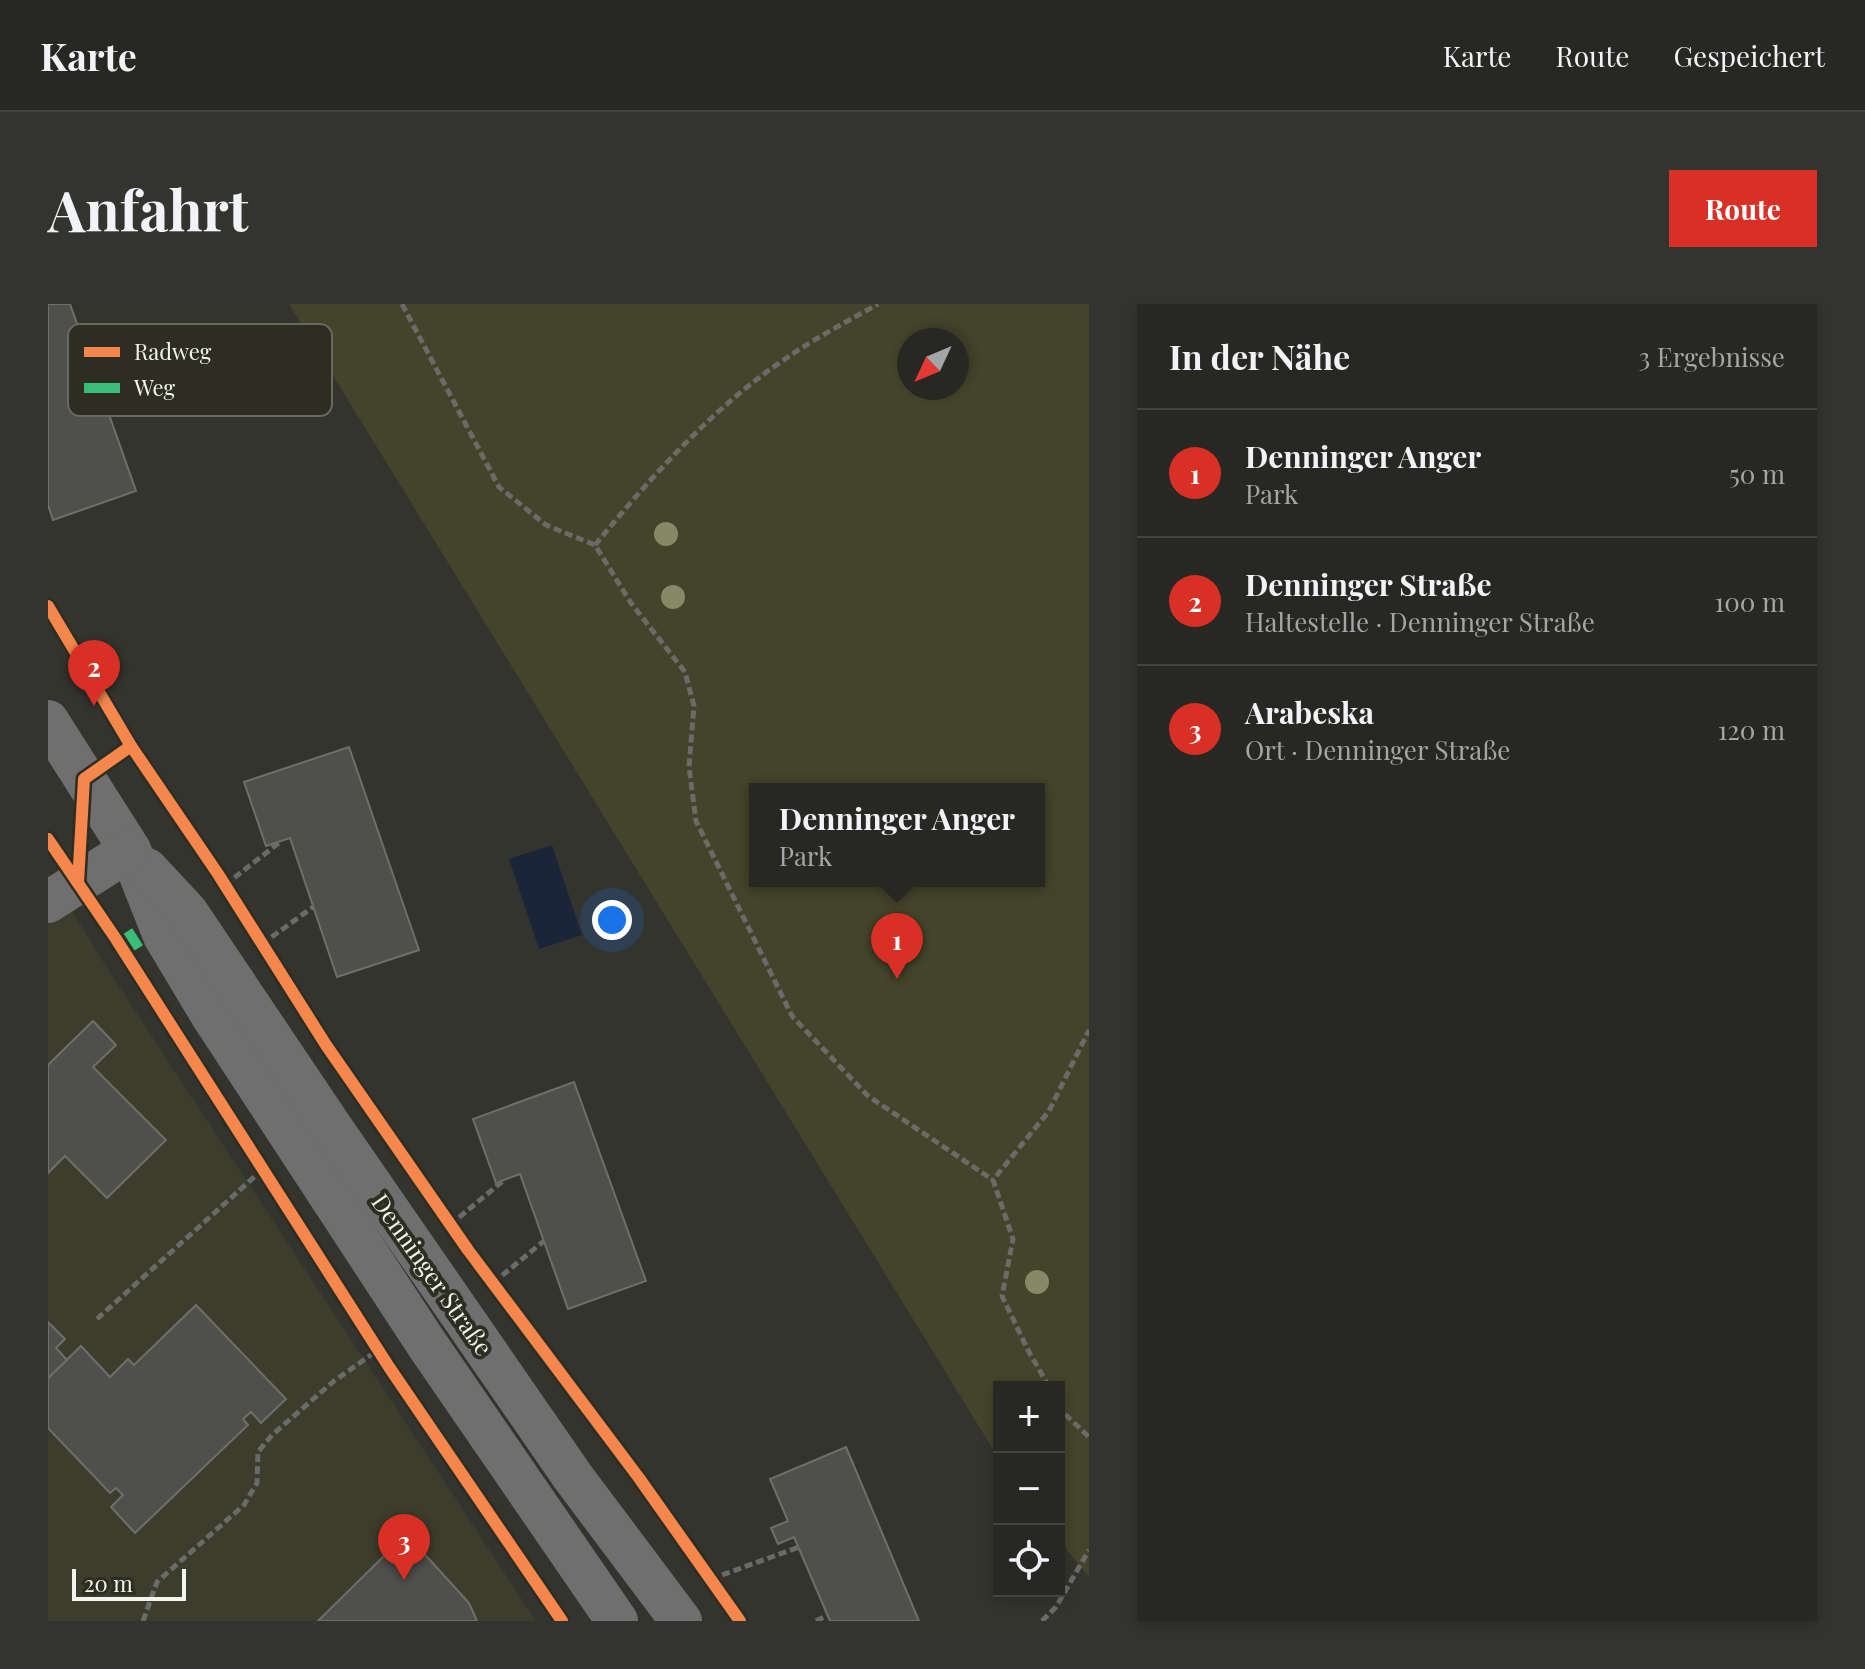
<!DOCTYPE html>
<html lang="de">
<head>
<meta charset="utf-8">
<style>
  body { margin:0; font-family:"Playfair Display",serif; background:#333330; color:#f1f3f6 }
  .controls { position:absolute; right:24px; bottom:24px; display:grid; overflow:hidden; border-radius:0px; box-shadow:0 4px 12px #0003 }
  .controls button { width:72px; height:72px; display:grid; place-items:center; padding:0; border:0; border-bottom:2px solid #434441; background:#272723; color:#f1f3f6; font:40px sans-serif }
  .compass { position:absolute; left:849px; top:24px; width:72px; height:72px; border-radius:50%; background:#272723; box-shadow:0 4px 12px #0003; rotate:226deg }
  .scale { position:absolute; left:24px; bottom:20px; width:114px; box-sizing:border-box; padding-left:8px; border:4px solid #f3f4ed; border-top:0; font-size:22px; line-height:28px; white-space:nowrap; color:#f3f4ed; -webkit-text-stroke:6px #2d2d22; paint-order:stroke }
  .you { position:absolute; left:564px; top:616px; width:28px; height:28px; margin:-20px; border:6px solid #fff; border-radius:50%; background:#1a73e8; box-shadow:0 0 0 12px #1a73e833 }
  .badge { display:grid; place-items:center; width:52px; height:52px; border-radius:50%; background:#d93025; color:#fff; font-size:26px; font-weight:700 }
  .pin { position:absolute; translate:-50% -66px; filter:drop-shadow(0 2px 4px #0008) }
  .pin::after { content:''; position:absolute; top:42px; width:28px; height:24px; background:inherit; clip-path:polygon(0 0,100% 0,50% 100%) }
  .popup { position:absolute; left:701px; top:479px; width:296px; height:104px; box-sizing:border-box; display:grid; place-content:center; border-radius:0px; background:#272723; filter:drop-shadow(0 2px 6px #0005); font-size:26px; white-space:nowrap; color:#a4a5a6 }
  .popup b { font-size:30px; color:#f1f3f6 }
  .popup::after { content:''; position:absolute; left:50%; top:100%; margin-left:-16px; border:16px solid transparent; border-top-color:#272723 }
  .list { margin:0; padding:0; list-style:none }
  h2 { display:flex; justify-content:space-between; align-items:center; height:104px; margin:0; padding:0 32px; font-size:34px }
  h2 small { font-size:26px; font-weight:400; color:#a4a5a6 }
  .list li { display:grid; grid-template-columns:52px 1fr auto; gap:24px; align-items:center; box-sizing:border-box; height:128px; padding:0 32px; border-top:2px solid #434441 }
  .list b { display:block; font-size:30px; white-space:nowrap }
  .list p { margin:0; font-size:26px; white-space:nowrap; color:#a4a5a6 }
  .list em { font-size:26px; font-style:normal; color:#a4a5a6 }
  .icon { flex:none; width:44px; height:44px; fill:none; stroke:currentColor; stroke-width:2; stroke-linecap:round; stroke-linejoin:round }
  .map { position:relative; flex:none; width:1041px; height:1317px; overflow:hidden; border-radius:0px }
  header { display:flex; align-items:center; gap:48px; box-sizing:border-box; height:112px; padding:0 40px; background:#272723; border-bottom:2px solid #434441 }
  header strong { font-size:38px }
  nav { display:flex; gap:44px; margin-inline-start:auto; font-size:28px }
  .intro { display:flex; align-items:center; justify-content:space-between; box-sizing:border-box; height:192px; padding:0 48px }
  h1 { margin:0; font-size:56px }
  .button { padding:20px 36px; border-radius:0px; background:#d93025; color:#fff; font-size:28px; font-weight:700 }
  main { display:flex; gap:48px; padding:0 48px }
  aside { flex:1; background:#272723; border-radius:0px; box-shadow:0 4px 12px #0003 }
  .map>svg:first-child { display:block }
</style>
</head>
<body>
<header>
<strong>Karte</strong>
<nav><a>Karte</a><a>Route</a><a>Gespeichert</a></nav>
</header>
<div class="intro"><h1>Anfahrt</h1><a class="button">Route</a></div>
<main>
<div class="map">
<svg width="1041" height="1317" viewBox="0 0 1041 1317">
  <rect width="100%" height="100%" fill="#34342f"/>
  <polygon fill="#3d3d2d" points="0,568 59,664 488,1317 0,1317"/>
  <path fill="#44442a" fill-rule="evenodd" d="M241,0H1041V1273L1011,1236V1083H951V1155ZM861,36H909V84H861ZM707,485H991V577H707Z"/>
  <polygon fill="#1b2539" points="504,541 534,631 491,645 461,555"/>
  <g fill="#4f4f4b" stroke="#6f6f6a" stroke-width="2">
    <polygon points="0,0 22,0 88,187 5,216 0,201"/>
    <polygon points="301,443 371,646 289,673 242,534 218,542 196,478"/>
    <polygon points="45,717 68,741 45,763 118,836 59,894 17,852 0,869 0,761"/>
    <polygon points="526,778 598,977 520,1005 472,870 448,879 425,815"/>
    <polygon points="148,1001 238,1095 213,1119 203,1108 195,1115 200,1121 87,1229 63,1203 75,1191 68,1184 62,1189 0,1124 0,1074 33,1042 62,1073 80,1055 86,1061"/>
    <polygon points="0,1018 17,1035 8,1044 19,1056 0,1074"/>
    <polygon points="798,1143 871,1317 782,1317 746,1233 730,1240 723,1224 740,1217 722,1175"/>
    <polygon points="343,1245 372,1245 421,1299 429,1317 270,1317"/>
  </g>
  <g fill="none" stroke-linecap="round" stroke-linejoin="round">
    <g stroke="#6a6a68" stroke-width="5" stroke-dasharray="8 4" stroke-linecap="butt">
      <polyline points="354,0 451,183 498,221 547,241 583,299 637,368 646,402 641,463 648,517 744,712 820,792 945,876"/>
      <path d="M547,241C603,173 666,102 740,53C769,33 800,17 830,0"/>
      <polyline points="177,581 232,538"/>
      <polyline points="214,640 265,603"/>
      <polyline points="402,921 456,876"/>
      <polyline points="445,979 496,937"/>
      <polyline points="49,1015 215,865"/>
      <polyline points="1001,1083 980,1046 954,992 965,935 945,876 1001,807 1041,726"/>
      <polyline points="1011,1100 1016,1109 1041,1133"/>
      <polyline points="663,1275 751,1243"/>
      <polyline points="95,1317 109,1278 196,1201 209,1179 210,1148 224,1131 286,1077 330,1046"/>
      <polyline points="768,1317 780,1311"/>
      <polyline points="994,1317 1008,1303 1041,1246"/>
    </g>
    <g stroke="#6e6f6e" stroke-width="42">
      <polyline points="0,417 82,546 116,632 164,712 378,1039 569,1317"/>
      <polyline points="99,565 139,608 284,824 525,1173 633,1317"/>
      <polyline points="0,598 82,546"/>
    </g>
    <polyline stroke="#3abd76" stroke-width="10" stroke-dasharray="20 10" stroke-linecap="butt" points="80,627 94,649"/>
    <defs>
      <g id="cycleway">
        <polyline points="0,302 83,442 170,570 278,741 420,946 591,1174 692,1317"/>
        <polyline points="0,535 68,635 341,1063 514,1317"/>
        <polyline points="30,579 36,475 83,442"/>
      </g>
    </defs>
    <use href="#cycleway" stroke="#2d2d22" stroke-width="17"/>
    <use href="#cycleway" stroke="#f5874c" stroke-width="12"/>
  </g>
  <g fill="#878865">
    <circle cx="618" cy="230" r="12"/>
    <circle cx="625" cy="293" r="12"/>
    <circle cx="989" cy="978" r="12"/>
  </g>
  <g text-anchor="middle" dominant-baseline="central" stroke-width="8" stroke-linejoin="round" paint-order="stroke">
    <g font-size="24" fill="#f3f4ed" stroke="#2d2d22">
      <text transform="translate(385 970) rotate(55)">Denninger Straße</text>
    </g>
  </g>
  <rect x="20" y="20" width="264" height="92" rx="12" fill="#2d2d22" stroke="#68695f" stroke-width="2"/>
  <rect x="36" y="43" width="36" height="10" fill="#f5874c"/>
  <rect x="36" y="79" width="36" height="10" fill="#3abd76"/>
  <g font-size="22" fill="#f3f4ed">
    <text x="86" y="56">Radweg</text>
    <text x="86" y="92">Weg</text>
  </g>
</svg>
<div class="controls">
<button>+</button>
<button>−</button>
<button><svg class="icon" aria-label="locate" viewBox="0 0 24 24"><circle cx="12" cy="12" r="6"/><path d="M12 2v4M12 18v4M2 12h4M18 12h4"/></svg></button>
</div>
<svg class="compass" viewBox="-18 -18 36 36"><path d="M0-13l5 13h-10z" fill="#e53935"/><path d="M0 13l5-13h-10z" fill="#a4a5a6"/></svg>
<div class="scale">20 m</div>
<div class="you"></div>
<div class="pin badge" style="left:849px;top:675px">1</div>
<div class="popup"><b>Denninger Anger</b>Park</div>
<div class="pin badge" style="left:46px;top:402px">2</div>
<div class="pin badge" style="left:356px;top:1276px">3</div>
</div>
<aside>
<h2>In der Nähe<small>3 Ergebnisse</small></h2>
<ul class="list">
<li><span class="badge">1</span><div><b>Denninger Anger</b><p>Park</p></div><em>50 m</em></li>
<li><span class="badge">2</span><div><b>Denninger Straße</b><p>Haltestelle · Denninger Straße</p></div><em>100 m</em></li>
<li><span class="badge">3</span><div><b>Arabeska</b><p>Ort · Denninger Straße</p></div><em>120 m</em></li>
</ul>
</aside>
</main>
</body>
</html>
